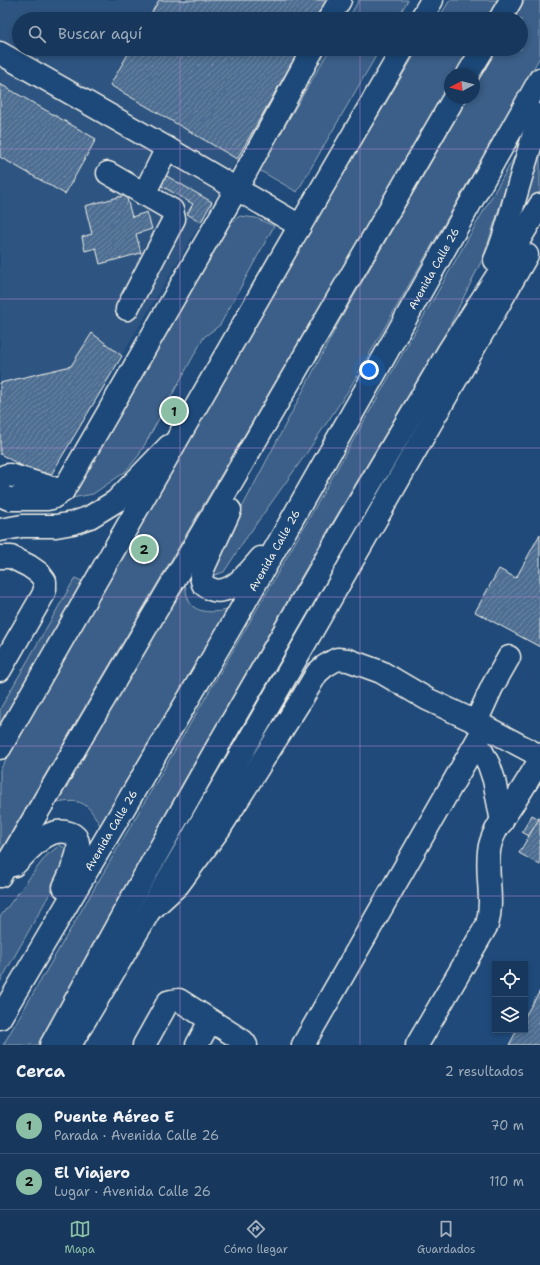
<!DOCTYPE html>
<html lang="es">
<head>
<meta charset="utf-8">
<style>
  body { margin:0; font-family:"Shantell Sans",sans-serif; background:#244365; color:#f1f3f6 }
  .controls { position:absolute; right:12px; bottom:12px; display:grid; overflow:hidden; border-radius:0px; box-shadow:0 2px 6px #0003 }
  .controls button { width:36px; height:36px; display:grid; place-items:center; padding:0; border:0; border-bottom:1px solid #365272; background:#17385c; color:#f1f3f6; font:20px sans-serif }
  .compass { position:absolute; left:444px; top:68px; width:36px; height:36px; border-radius:50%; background:#17385c; box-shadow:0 2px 6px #0003; rotate:263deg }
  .you { position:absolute; left:369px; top:370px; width:14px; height:14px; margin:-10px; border:3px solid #fff; border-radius:50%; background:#1a73e8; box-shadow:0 0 0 6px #1a73e833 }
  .badge { display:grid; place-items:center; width:26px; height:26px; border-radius:50%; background:#8abfa5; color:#111; font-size:13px; font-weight:700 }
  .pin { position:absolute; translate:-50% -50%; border:2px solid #fff; box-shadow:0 1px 4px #0006 }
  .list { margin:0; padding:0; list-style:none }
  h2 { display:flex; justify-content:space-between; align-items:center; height:52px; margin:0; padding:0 16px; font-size:17px }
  h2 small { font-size:13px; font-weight:400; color:#9eacbb }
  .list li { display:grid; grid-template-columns:26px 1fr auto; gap:12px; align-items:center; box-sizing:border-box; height:56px; padding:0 16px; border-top:1px solid #365272 }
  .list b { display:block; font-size:15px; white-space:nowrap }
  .list p { margin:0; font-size:13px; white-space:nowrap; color:#9eacbb }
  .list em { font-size:13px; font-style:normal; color:#9eacbb }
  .icon { flex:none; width:22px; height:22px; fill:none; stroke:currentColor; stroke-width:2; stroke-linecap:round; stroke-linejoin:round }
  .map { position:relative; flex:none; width:540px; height:1045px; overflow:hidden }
  .search { position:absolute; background:#17385c; box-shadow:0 2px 6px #0003; left:12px; right:12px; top:12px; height:44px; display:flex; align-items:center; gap:10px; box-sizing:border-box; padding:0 14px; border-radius:22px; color:#9eacbb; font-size:15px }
  .sheet { height:164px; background:#17385c }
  nav { display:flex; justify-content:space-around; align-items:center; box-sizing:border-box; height:56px; border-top:1px solid #365272; background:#17385c; font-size:11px; color:#9eacbb }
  nav a { display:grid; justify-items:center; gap:2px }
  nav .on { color:#8abfa5 }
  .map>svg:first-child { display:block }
</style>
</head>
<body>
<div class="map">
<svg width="540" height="1045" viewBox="0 0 540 1045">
  <defs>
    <pattern id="building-hatch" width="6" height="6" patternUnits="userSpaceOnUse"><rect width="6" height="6" fill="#4d6e92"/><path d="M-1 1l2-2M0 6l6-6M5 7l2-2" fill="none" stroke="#708aa6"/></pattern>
  </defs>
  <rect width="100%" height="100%" fill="#1f4a7a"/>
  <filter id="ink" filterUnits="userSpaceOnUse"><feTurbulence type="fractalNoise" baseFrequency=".025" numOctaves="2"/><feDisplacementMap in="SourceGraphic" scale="8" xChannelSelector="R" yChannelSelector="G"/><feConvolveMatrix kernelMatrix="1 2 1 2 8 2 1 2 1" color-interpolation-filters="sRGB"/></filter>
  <g filter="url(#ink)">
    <polygon fill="#2d5581" points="0,0 328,0 317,19 19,19 19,49 300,49 201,222 48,480 0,454"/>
    <g fill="#3a5f88" stroke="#97a8b8">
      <polygon points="359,0 408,0 397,19 348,19"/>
      <polygon points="450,0 499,0 488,19 438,19"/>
      <polygon points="525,0 540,0 540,57 348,391 306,454 244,541 224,572 214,575 211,572 211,567 339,322 468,98 474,98 474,88 496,49 521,49 521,19 514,19"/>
      <polygon points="330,49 380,49 297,192 259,170"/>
      <polygon points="418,49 471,49 456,74 450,74 450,85 443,96 0,852 0,770 245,339"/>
      <polygon points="540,148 540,193 517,232"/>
      <polygon points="516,154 484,256 449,327 327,532 183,783 39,1045 3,1045 263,599"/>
      <polygon points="240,216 256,218 274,226 220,325 204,337 139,455 125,472 93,494 67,499 223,231 231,222"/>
      <polygon points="75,578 84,582 0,727 0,709"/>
      <path d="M185,582C186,587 186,596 189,601C196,615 215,612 228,610L101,827C88,804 84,798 57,803Z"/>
      <polygon points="60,845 69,851 62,872 0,982 0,917 46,856"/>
    </g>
    <g fill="url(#building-hatch)" stroke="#f4f1e8">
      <polygon points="159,0 328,0 317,19 148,19"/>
      <polygon points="131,49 300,49 237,159 110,85"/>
      <polygon points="0,84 96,139 65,194 0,157"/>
      <polygon points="165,175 212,202 201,222 187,214 193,204 160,185"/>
      <polygon points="126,195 132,217 147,212 152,229 136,234 141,253 100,264 96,248 85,251 82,237 92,234 85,206"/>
      <polygon points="92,333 122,356 48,480 0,454 0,383 71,366"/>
      <polygon points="540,534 540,647 475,612 499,569 516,578"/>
      <polygon points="532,815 539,819 529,836 522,832"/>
      <polygon points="540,817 540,865 519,853"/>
      <polygon points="540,991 540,1045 509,1045 517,1030 525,1030 525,1016"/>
    </g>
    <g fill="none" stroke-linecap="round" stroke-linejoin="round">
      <defs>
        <g id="minor">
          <polyline points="329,19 340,0"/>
          <polyline points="0,53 167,148 300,226"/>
          <polyline points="108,173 172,210 174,219 127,309"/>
          <polyline points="144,194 167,148"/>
          <path d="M0,481C2,477 5,475 10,475L63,491"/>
          <polyline points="0,493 2,496 9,499 47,499 52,498 63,491 237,188 313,49"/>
          <polyline points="0,530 22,526 56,526 73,523 90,517 116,501 169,446"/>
          <polyline points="0,557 11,557 29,566 39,573 45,581 45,589 43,595 0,670"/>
          <polyline points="476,722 492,687 509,657"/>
          <polyline points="477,742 489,765 494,780 502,822"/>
          <polyline points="154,907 178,885 220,828 304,695 317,673 325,666 337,659 348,660 381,672 427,699 476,722 540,756"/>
          <polyline points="144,1045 168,1002 172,1001 179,1000 243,1041 246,1045"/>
          <polyline points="197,1045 210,1021"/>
          <polyline points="303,1045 485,727"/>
          <path d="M417,1045L487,925C494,900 486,877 489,851C491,834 503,819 512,805C522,790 531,775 540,760"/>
        </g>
        <g id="major">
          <polyline points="421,19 432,0"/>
          <polyline points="500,19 511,0"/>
          <polyline points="468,74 483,49"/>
          <path d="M495,260C504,240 509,219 515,198C523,170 531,142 540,115"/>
          <path d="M230,510L203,569L201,577L203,584C225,604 247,574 261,558"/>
          <polyline points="0,748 283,255 403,49"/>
          <path d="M14,865C29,851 49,823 72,834C78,837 79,844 78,850C76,863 69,876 64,887"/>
          <polyline points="0,876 217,507 454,98"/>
          <path id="s1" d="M0,1018L229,630L370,382L540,79"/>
          <polyline points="51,1045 132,898 219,744 351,516 448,352 504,265 540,205"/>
          <path d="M70,1045C226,784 376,519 527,255"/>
        </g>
      </defs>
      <use href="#minor" stroke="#f4f1e8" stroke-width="25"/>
      <use href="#major" stroke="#f4f1e8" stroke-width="25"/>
      <use href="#minor" stroke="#1f4a7a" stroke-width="22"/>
      <use href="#major" stroke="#1f4a7a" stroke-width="22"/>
    </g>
  </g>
  <path fill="none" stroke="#b185d1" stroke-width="1" stroke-opacity="0.55" d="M180,0V19M360,0V19M180,49V1045M360,49V1045M0,149H540M0,299H540M0,448H540M0,597H540M0,746H540M0,896H540"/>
  <g text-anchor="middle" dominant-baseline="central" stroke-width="3" stroke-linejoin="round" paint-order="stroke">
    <g font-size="11" fill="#f4f1e8" stroke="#1f4a7a">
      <text stroke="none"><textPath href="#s1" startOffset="866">Avenida Calle 26</textPath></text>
      <text stroke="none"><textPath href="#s1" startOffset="542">Avenida Calle 26</textPath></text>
      <text stroke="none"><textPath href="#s1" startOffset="218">Avenida Calle 26</textPath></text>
    </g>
  </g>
</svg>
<div class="controls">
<button><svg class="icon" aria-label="locate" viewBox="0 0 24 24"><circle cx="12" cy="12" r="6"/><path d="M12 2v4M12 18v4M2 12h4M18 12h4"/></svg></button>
<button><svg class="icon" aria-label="layers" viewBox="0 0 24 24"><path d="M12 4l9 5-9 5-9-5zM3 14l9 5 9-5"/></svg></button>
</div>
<svg class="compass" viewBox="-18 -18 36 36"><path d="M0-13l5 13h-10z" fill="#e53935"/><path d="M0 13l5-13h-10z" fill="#9eacbb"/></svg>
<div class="you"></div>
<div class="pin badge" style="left:174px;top:411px">1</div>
<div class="pin badge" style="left:144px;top:549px">2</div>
<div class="search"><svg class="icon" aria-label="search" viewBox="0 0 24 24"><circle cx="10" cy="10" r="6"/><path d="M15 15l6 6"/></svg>Buscar aquí</div>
</div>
<section class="sheet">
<h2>Cerca<small>2 resultados</small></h2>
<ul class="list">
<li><span class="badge">1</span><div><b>Puente Aéreo E</b><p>Parada · Avenida Calle 26</p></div><em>70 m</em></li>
<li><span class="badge">2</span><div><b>El Viajero</b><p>Lugar · Avenida Calle 26</p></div><em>110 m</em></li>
</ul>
</section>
<nav>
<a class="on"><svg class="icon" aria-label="map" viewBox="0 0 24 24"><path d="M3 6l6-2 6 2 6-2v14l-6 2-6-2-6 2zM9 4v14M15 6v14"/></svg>Mapa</a>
<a><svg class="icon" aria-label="directions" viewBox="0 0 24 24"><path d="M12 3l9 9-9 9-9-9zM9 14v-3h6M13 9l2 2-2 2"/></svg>Cómo llegar</a>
<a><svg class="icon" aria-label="saved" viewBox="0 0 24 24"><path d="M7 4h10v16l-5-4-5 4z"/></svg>Guardados</a>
</nav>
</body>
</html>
